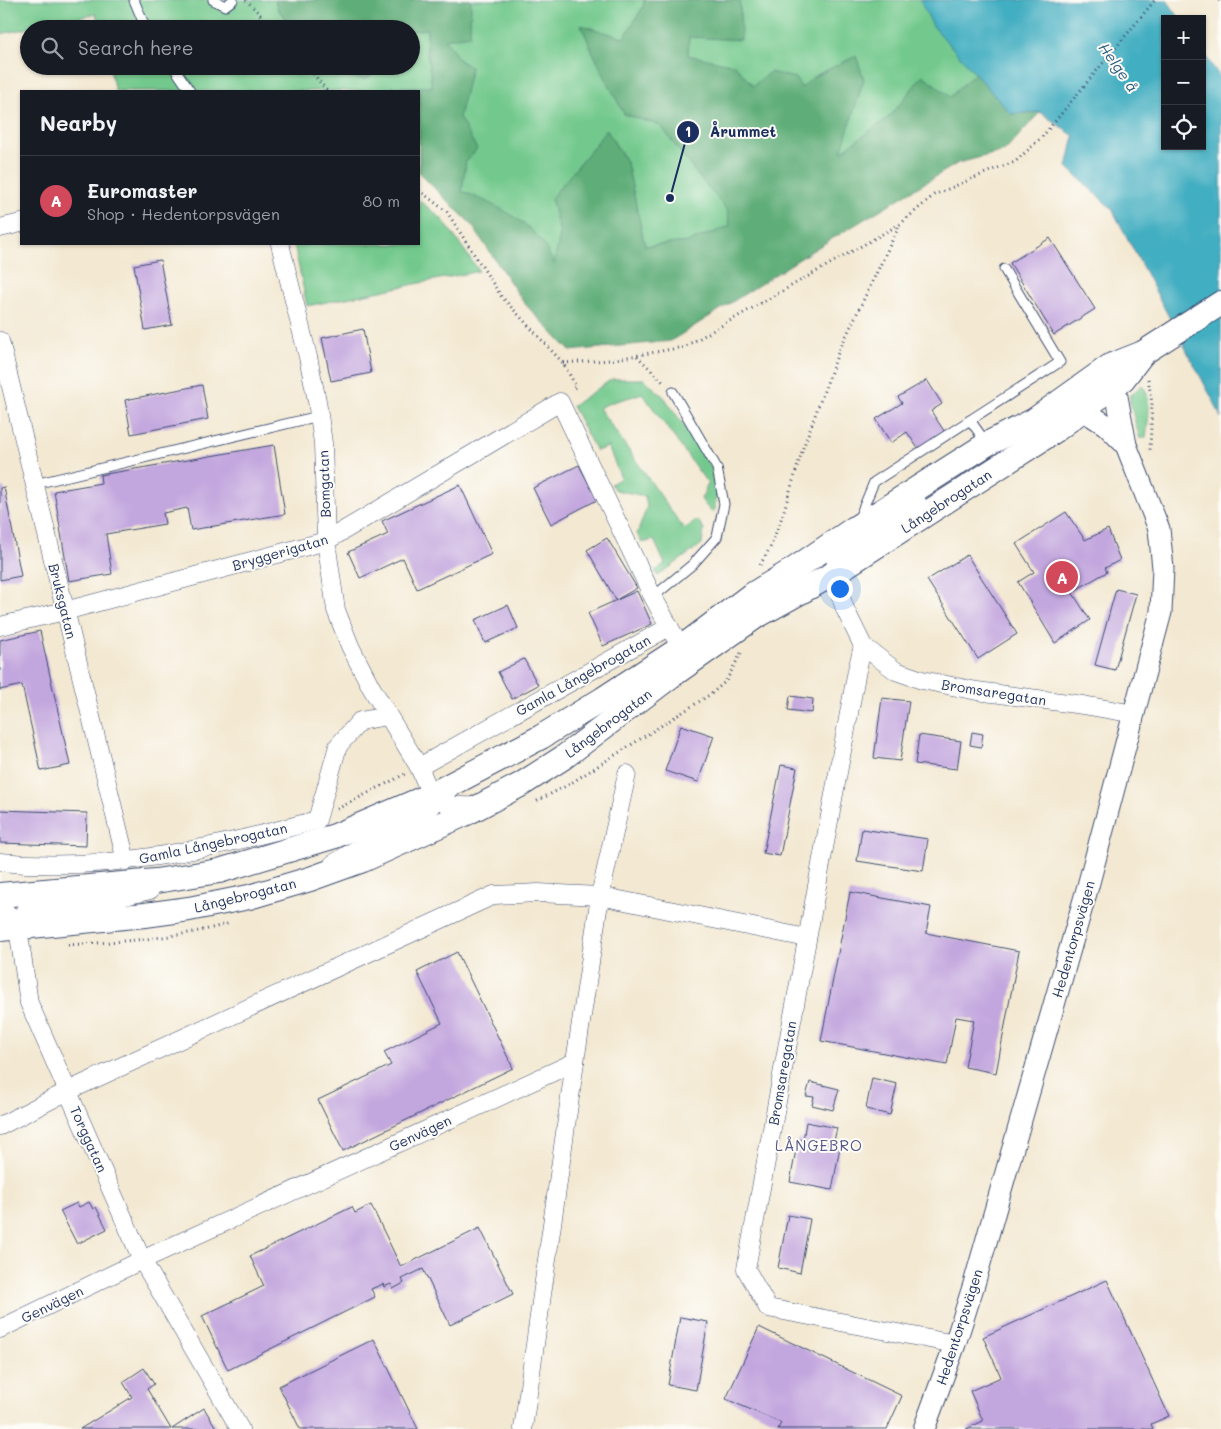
<!DOCTYPE html>
<html lang="en">
<head>
<meta charset="utf-8">
<style>
  body { margin:0; font-family:Mali,sans-serif; background:#20242c; color:#f1f3f6 }
  .controls { position:absolute; right:15px; top:15px; display:grid; overflow:hidden; border-radius:0px; box-shadow:0 1px 4px #0004 }
  .controls button { width:45px; height:45px; display:grid; place-items:center; padding:0; border:0; border-bottom:1px solid #363941; background:#171b24; color:#f1f3f6; font:25px sans-serif }
  .you { position:absolute; left:839px; top:588px; width:18px; height:18px; margin:-12px; border:4px solid #fff; border-radius:50%; background:#1a73e8; box-shadow:0 0 0 8px #1a73e833 }
  .badge { display:grid; place-items:center; width:32px; height:32px; border-radius:50%; background:#d1495b; color:#fff; font-size:16px; font-weight:700 }
  .pin { position:absolute; translate:-50% -50%; border:2px solid #fff; box-shadow:0 1px 5px #0006 }
  .list { margin:0; padding:0; list-style:none }
  h2 { display:flex; justify-content:space-between; align-items:center; height:65px; margin:0; padding:0 20px; font-size:21px }
  h2 small { font-size:16px; font-weight:400; color:#9ea1a6 }
  .list li { display:grid; grid-template-columns:32px 1fr auto; gap:15px; align-items:center; box-sizing:border-box; height:90px; padding:0 20px; border-top:1px solid #363941 }
  .list b { display:block; font-size:19px; white-space:nowrap }
  .list p { margin:0; font-size:16px; white-space:nowrap; color:#9ea1a6 }
  .list em { font-size:16px; font-style:normal; color:#9ea1a6 }
  .icon { flex:none; width:28px; height:28px; fill:none; stroke:currentColor; stroke-width:2; stroke-linecap:round; stroke-linejoin:round }
  .map { position:relative; flex:none; width:1221px; height:1429px; overflow:hidden }
  .search { position:absolute; background:#171b24; box-shadow:0 1px 4px #0004; left:20px; top:20px; width:400px; height:55px; display:flex; align-items:center; gap:12px; box-sizing:border-box; padding:0 18px; border-radius:28px; color:#9ea1a6; font-size:19px }
  .panel { position:absolute; background:#171b24; box-shadow:0 1px 4px #0004; left:20px; top:90px; width:400px; height:155px; border-radius:0px }
  .map>svg:first-child { display:block }
</style>
</head>
<body>
<div class="map">
<svg width="1221" height="1429" viewBox="0 0 1221 1429">
  <rect width="100%" height="100%" fill="#fdfcf7"/>
  <filter id="ink" filterUnits="userSpaceOnUse"><feTurbulence type="fractalNoise" baseFrequency=".02" numOctaves="2"/><feDisplacementMap in="SourceGraphic" scale="10" xChannelSelector="R" yChannelSelector="G"/><feConvolveMatrix kernelMatrix="1 2 1 2 8 2 1 2 1" color-interpolation-filters="sRGB"/></filter>
  <filter id="wash" filterUnits="userSpaceOnUse"><feTurbulence type="fractalNoise" baseFrequency=".0096" numOctaves="4" result="noise"/><feDisplacementMap in="SourceGraphic" scale="20" xChannelSelector="R" yChannelSelector="G"/><feGaussianBlur stdDeviation="1.12" result="paint"/><feColorMatrix in="noise" values="0 0 0 0 0 0 0 0 0 0 0 0 0 0 0 0 0 1.4 0 .05"/><feComposite in="paint" operator="in"/></filter>
  <g filter="url(#wash)">
    <rect width="100%" height="100%" fill="#f3e8d1"/>
    <g fill="#73c98d" stroke="#477c76">
      <polygon points="0,0 275,0 278,9 293,29 100,29 96,14 0,34"/>
      <polygon points="352,0 962,0 1010,118 541,319 419,137 419,91 115,91 109,66 327,66 337,76 377,66 411,66 411,29"/>
      <polygon points="419,200 443,220 479,271 307,306 294,244 419,244"/>
      <path d="M612,379H644L665,398L696,443L712,469L717,495L714,512L710,511L701,499L708,484L642,393C628,399 613,400 599,408L684,529L698,520L704,530L702,544L658,576L655,571L665,564L654,540L642,543L637,534L647,507L645,496L615,490L611,484L621,478L608,447L596,451L572,406Z"/>
      <path d="M1142,385C1153,397 1148,422 1146,437L1140,439L1130,403V396Z"/>
    </g>
    <g fill="#5ead78" stroke="#3c6e6b">
      <path d="M275,0H471L470,35L445,39L460,61L471,67L459,117L477,149L466,162L462,191C491,203 523,217 543,243C547,249 550,257 554,264L560,234L551,198L596,144L606,129L627,163L645,246L688,242L730,226L727,210L695,172L661,126L624,114L593,53L581,25L624,38L643,7L644,0H740L741,40L689,37L688,55L735,65L753,86L770,72L795,78L802,88L813,77L856,56L864,79L841,152L890,116L923,75L950,97L975,73L1011,114L1040,112L1005,151L958,163L815,249L671,341L570,351L524,303L471,224L419,173V91H392V87H432L427,52V29L411,31V29H293L278,9Z"/>
      <polygon points="327,66 384,66 366,79 337,76"/>
    </g>
    <polygon fill="#43aec1" stroke="#2f6e90" points="920,0 1167,0 1180,19 1165,19 1165,146 1202,146 1202,51 1221,78 1221,418 1216,406 1112,209 1067,167 1074,136 1040,112 1011,114 933,26"/>
    <g id="blocks">
      <g fill="#c2a6de">
        <polygon points="1050,238 1095,309 1054,335 1010,263"/>
        <polygon points="160,260 172,325 145,330 134,265"/>
        <polygon points="363,329 371,373 331,381 322,338"/>
        <polygon points="927,380 942,404 931,411 946,434 919,450 907,432 891,443 876,419 902,403 898,397"/>
        <polygon points="202,385 208,419 131,434 125,400"/>
        <polygon points="274,445 285,514 191,530 187,508 163,513 165,524 106,534 112,574 69,581 54,491 101,483 100,475"/>
        <polygon points="579,465 597,500 551,524 533,488"/>
        <polygon points="460,485 492,554 417,589 403,558 360,578 348,552 388,534 382,521"/>
        <polygon points="4,487 21,576 0,580 0,488"/>
        <polygon points="1066,512 1085,540 1108,529 1120,560 1105,568 1107,572 1072,592 1090,620 1055,643 1018,582 1034,572 1016,544"/>
        <polygon points="607,538 637,588 616,600 587,550"/>
        <polygon points="967,555 1017,634 978,659 927,580"/>
        <polygon points="1116,589 1136,594 1115,670 1095,665"/>
        <polygon points="637,591 652,624 603,646 588,613"/>
        <polygon points="508,605 518,628 485,643 475,620"/>
        <polygon points="40,631 70,765 41,771 22,685 0,690 0,640"/>
        <polygon points="524,659 538,685 512,699 498,672"/>
        <polygon points="790,696 813,699 812,713 788,710"/>
        <polygon points="882,698 909,701 900,761 874,758"/>
        <polygon points="681,725 714,736 698,782 665,771"/>
        <polygon points="972,732 983,734 981,747 970,745"/>
        <polygon points="919,735 961,741 957,769 915,764"/>
        <polygon points="781,765 797,768 780,856 763,853"/>
        <polygon points="0,810 87,813 86,846 0,843"/>
        <polygon points="862,829 928,839 923,871 857,861"/>
        <polygon points="850,892 931,907 926,933 1019,951 996,1073 965,1067 974,1020 956,1017 947,1065 821,1041"/>
        <polygon points="457,952 513,1068 343,1151 318,1100 391,1065 384,1052 442,1023 417,972"/>
        <polygon points="872,1078 897,1084 890,1115 866,1109"/>
        <polygon points="810,1082 839,1089 833,1110 812,1105 814,1097 806,1096"/>
        <polygon points="806,1122 837,1128 833,1145 840,1147 832,1190 790,1182 798,1139 803,1140"/>
        <polygon points="89,1202 93,1209 96,1207 107,1229 77,1244 60,1211 77,1203 79,1207"/>
        <polygon points="371,1205 401,1267 480,1228 513,1294 450,1325 423,1269 402,1279 404,1283 393,1289 391,1284 384,1287 383,1284 371,1289 375,1297 228,1370 202,1316 264,1286 250,1256 352,1207 355,1213"/>
        <polygon points="788,1215 810,1219 800,1273 778,1268"/>
        <polygon points="1107,1280 1169,1416 1151,1424 1153,1429 966,1429 983,1421 970,1391 1001,1377 983,1337"/>
        <polygon points="680,1317 708,1322 696,1390 668,1385"/>
        <polygon points="759,1327 902,1396 887,1429 778,1429 781,1423 726,1399"/>
        <polygon points="374,1339 418,1429 300,1429 279,1386"/>
        <polygon points="144,1368 154,1384 147,1389 171,1429 80,1429 132,1397 123,1382"/>
        <polygon points="204,1408 217,1429 172,1429"/>
      </g>
    </g>
  </g>
  <g filter="url(#ink)">
    <use href="#blocks" fill-opacity="0" stroke="#3b4b6f" stroke-width="1"/>
    <g fill="none" stroke-linecap="round" stroke-linejoin="round">
      <defs>
        <g id="service">
          <polyline points="134,0 146,29"/>
          <polyline points="213,0 225,6 233,0"/>
          <polyline points="173,66 190,91"/>
          <polyline points="970,420 987,444"/>
          <polyline points="35,484 319,416"/>
          <polyline points="859,518 874,482 1060,362 1004,269"/>
          <polyline points="653,597 693,564 717,537 724,504 717,468 673,392"/>
        </g>
        <g id="minor">
          <polyline points="0,228 21,223"/>
          <polyline points="280,244 308,357 317,401 323,443 326,541 336,610 350,646 371,687 419,767 431,795"/>
          <polyline points="0,341 126,861"/>
          <polyline points="917,502 846,549 837,559 833,574 845,609 863,646 896,671 922,680 977,691 1083,705 1135,714"/>
          <polyline points="0,626 65,611 326,541 560,402 653,597 681,648"/>
          <polyline points="863,646 857,670 746,1269 768,1308 955,1344"/>
          <polyline points="419,767 669,627"/>
          <path d="M0,862C107,873 215,848 317,820L338,746L360,721L387,716"/>
          <path d="M333,864L362,846L410,823L426,813L431,806V795C445,806 460,807 477,806"/>
          <polyline points="0,907 10,916 18,928 21,916 29,907 121,897 150,890"/>
          <polyline points="18,928 29,1003 142,1260 240,1429"/>
          <polyline points="0,1126 68,1091 494,895 538,893 600,896 807,938"/>
          <polyline points="0,1329 142,1260 575,1062 600,896 627,774"/>
          <polyline points="523,1429 575,1062"/>
        </g>
        <g id="tertiary">
          <polyline points="1066,407 1089,414 1106,425 1126,445"/>
          <polyline points="924,1429 955,1344 974,1284 1088,886 1161,612 1163,568 1159,529 1126,445 1115,386"/>
        </g>
        <g id="secondary">
          <polyline points="0,895 156,881 219,871 335,836 431,795 541,737 603,699 681,648 750,596 796,568 855,528 987,444 1033,421 1110,366 1143,353 1221,303"/>
          <polyline points="0,929 145,915 189,909 249,897 310,879 363,860 469,812 522,784 564,757 671,676 755,617 833,574 1056,430 1123,379 1143,353"/>
        </g>
      </defs>
      <use href="#service" stroke="#3b4b6f" stroke-width="11"/>
      <use href="#minor" stroke="#3b4b6f" stroke-width="19"/>
      <use href="#tertiary" stroke="#3b4b6f" stroke-width="23"/>
      <use href="#secondary" stroke="#3b4b6f" stroke-width="26"/>
      <g stroke="#3b4b6f" stroke-width="3" stroke-dasharray="1 4" stroke-linecap="butt">
        <polyline points="246,0 274,29"/>
        <polyline points="1219,0 1221,3"/>
        <polyline points="307,66 327,91"/>
        <polyline points="419,190 447,212 501,296 563,363 576,386 572,390"/>
        <polyline points="637,356 664,383"/>
        <polyline points="563,363 610,360 684,347 900,224 934,195 995,169 1015,162 1042,137 1155,0"/>
        <polyline points="1148,379 1152,403 1150,450"/>
        <polyline points="760,565 770,548 782,517 803,448 838,353 900,224"/>
        <polyline points="537,801 568,785 711,694 726,681 741,653"/>
        <polyline points="337,809 405,774"/>
        <path d="M68,945C123,941 178,939 230,923"/>
      </g>
      <use href="#service" stroke="#fff" stroke-width="9"/>
      <use href="#minor" stroke="#fff" stroke-width="18"/>
      <use href="#tertiary" stroke="#fff" stroke-width="21"/>
      <use href="#secondary" stroke="#fff" stroke-width="24"/>
    </g>
  </g>
  <g text-anchor="middle" dominant-baseline="central" stroke-width="4" stroke-linejoin="round" paint-order="stroke">
    <g font-size="14" fill="#1b2f5e" stroke="#fdfcf7">
      <text transform="translate(324 484) rotate(-92)">Bomgatan</text>
      <text transform="translate(946 501) rotate(-33)">Långebrogatan</text>
      <text transform="translate(280 552) rotate(-16)">Bryggerigatan</text>
      <text transform="translate(63 601) rotate(76)">Bruksgatan</text>
      <text transform="translate(583 675) rotate(-29)">Gamla Långebrogatan</text>
      <text transform="translate(994 692) rotate(9)">Bromsaregatan</text>
      <text transform="translate(608 723) rotate(-37)">Långebrogatan</text>
      <text transform="translate(213 843) rotate(-12)">Gamla Långebrogatan</text>
      <text transform="translate(245 895) rotate(-14)">Långebrogatan</text>
      <text transform="translate(1073 939) rotate(-74)">Hedentorpsvägen</text>
      <text transform="translate(782 1073) rotate(-80)">Bromsaregatan</text>
      <text transform="translate(420 1133) rotate(-25)">Genvägen</text>
      <text transform="translate(89 1139) rotate(66)">Torggatan</text>
      <text transform="translate(52 1304) rotate(-26)">Genvägen</text>
      <text transform="translate(959 1327) rotate(-72)">Hedentorpsvägen</text>
    </g>
    <g font-size="15" font-style="italic" fill="#295b81" stroke="#fdfcf7">
      <text transform="translate(1119 67) rotate(55)">Helge å</text>
    </g>
    <g font-size="15" letter-spacing="1" fill="#55598b" stroke="#fdfcf7">
      <text x="819" y="1145">LÅNGEBRO</text>
    </g>
  </g>
  <path fill="none" stroke="#1b2f5e" stroke-width="2" d="M670 198L688 132"/>
  <g fill="#1b2f5e" stroke="#fdfcf7" stroke-width="2">
    <circle cx="670" cy="198" r="5"/>
    <circle cx="688" cy="132" r="12"/>
  </g>
  <g font-size="15" text-anchor="middle" font-weight="bold" fill="#fff">
    <text x="688" y="137">1</text>
  </g>
  <g font-size="15" text-anchor="middle" font-weight="bold" fill="#1b2f5e" stroke="#fdfcf7" stroke-width="4" stroke-linejoin="round" paint-order="stroke">
    <text x="743" y="137">Årummet</text>
  </g>
</svg>
<div class="controls">
<button>+</button>
<button>−</button>
<button><svg class="icon" aria-label="locate" viewBox="0 0 24 24"><circle cx="12" cy="12" r="6"/><path d="M12 2v4M12 18v4M2 12h4M18 12h4"/></svg></button>
</div>
<div class="you"></div>
<div class="pin badge" style="left:1062px;top:577px">A</div>
<div class="search"><svg class="icon" aria-label="search" viewBox="0 0 24 24"><circle cx="10" cy="10" r="6"/><path d="M15 15l6 6"/></svg>Search here</div>
<section class="panel">
<h2>Nearby<small></small></h2>
<ul class="list">
<li><span class="badge">A</span><div><b>Euromaster</b><p>Shop · Hedentorpsvägen</p></div><em>80 m</em></li>
</ul>
</section>
</div>
</body>
</html>
